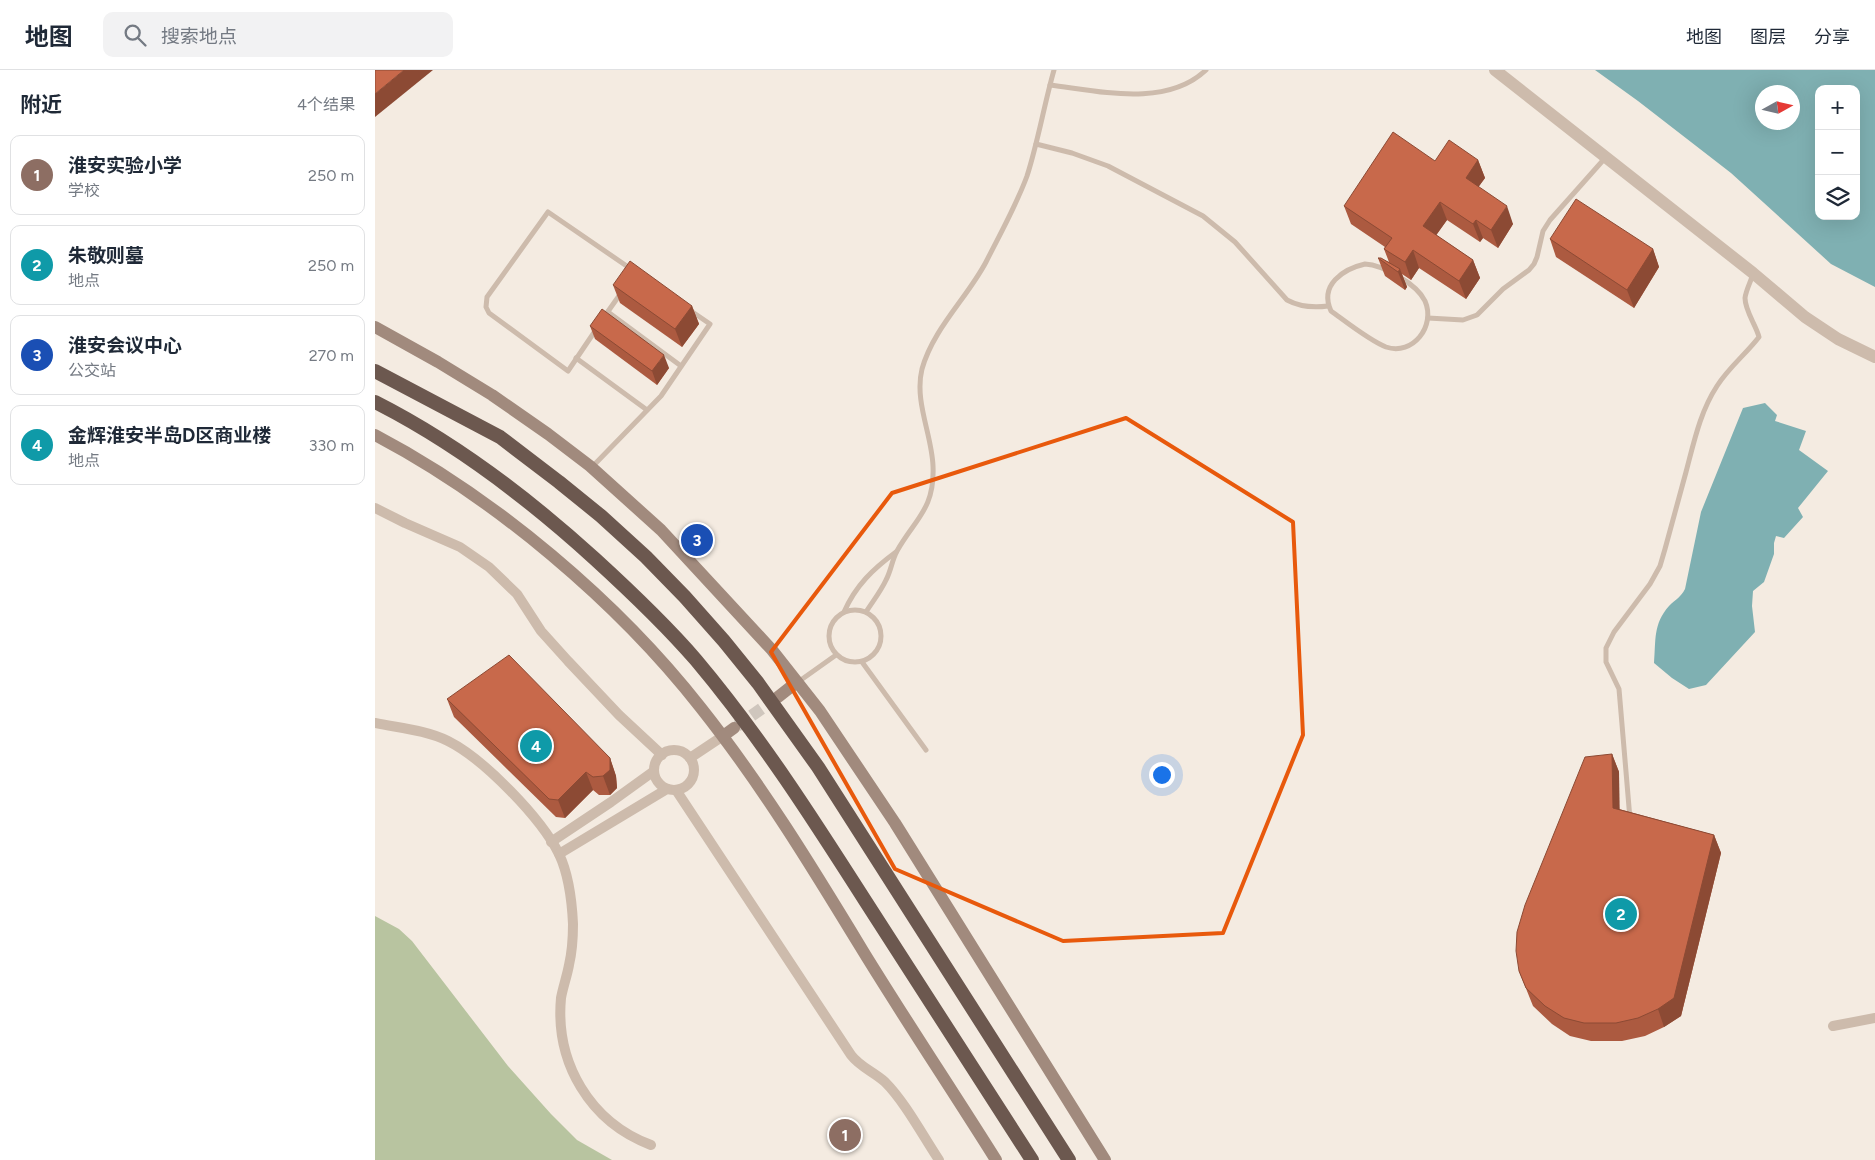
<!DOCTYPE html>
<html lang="zh">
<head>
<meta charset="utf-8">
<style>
  body { margin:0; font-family:Figtree,"Noto Sans SC",sans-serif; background:#f2f2f3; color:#1f2937 }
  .controls { position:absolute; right:15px; top:15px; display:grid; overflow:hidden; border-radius:10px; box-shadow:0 5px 20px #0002 }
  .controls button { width:45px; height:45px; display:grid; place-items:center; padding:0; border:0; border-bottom:1px solid #e0e1e3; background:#fff; color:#1f2937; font:25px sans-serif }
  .compass { position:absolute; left:1380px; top:15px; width:45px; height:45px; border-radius:50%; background:#fff; box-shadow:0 5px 20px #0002; rotate:82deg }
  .you { position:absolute; left:786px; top:704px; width:18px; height:18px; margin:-12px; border:4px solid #fff; border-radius:50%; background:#1a73e8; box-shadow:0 0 0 8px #1a73e833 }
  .badge { display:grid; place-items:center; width:32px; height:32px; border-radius:50%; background:#1f5a5e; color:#fff; font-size:16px; font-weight:700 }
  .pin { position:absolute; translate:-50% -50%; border:2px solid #fff; box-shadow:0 1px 5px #0006 }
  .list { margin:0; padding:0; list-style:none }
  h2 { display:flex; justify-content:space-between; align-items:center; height:65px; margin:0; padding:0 20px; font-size:21px }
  h2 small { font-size:16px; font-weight:400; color:#747a83 }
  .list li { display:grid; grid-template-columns:32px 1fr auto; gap:15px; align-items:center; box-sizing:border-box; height:80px; margin:0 10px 10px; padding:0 10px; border:1px solid #e0e1e3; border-radius:10px }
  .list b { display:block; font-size:19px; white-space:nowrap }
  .list p { margin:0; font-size:16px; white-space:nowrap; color:#747a83 }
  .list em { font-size:16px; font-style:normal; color:#747a83 }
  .icon { flex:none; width:28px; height:28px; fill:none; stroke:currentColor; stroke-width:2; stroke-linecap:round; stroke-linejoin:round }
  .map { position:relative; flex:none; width:1500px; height:1090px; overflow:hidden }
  header { display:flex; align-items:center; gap:30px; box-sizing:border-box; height:70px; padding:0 25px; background:#fff; border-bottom:1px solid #e0e1e3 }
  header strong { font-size:24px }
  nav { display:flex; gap:28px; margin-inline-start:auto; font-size:18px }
  .search { width:350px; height:45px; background:#f2f2f3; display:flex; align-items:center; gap:12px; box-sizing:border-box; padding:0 18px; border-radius:10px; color:#747a83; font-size:19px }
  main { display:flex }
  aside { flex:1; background:#fff }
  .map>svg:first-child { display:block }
</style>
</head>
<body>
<header>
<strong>地图</strong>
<div class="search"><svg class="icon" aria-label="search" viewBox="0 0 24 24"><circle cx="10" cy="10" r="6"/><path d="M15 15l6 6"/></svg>搜索地点</div>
<nav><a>地图</a><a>图层</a><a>分享</a></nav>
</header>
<main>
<aside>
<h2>附近<small>4个结果</small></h2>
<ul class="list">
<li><span class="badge" style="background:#8d6e63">1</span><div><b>淮安实验小学</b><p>学校</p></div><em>250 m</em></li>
<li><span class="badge" style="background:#0f9aa8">2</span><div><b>朱敬则墓</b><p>地点</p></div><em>250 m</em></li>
<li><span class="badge" style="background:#1a4fb4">3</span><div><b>淮安会议中心</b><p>公交站</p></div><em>270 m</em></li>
<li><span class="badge" style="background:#0f9aa8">4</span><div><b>金辉淮安半岛D区商业楼</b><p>地点</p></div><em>330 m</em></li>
</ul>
</aside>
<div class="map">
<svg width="1500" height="1090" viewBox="0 0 1500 1090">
  <rect width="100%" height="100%" fill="#f4ebe1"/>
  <polygon fill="#b8c4a0" points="0,846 24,859 37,871 133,996 176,1044 202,1070 237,1090 0,1090"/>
  <g fill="#7fb0b2" fill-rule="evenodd">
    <path d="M1220,0H1500V217L1456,194L1356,103L1263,31ZM1444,19H1481V146H1444ZM1388,22H1418V52H1388Z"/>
    <path d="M1390,333L1402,345L1400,351L1431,361L1424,380L1453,401L1423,438L1428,447L1409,468L1401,466L1399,473V484L1389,512L1378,521L1377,536L1380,562L1331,615L1314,619L1297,608L1279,593C1281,570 1278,554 1294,536C1301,529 1306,527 1310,519L1326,442L1368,338Z"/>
  </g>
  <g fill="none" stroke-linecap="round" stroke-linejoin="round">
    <polyline stroke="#cfc6bd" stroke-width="12" stroke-dasharray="12 6" stroke-linecap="butt" points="362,656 403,627"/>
    <g stroke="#cdbbac" stroke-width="5">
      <path d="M675,15C724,21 791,38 831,0"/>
      <path d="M661,74L697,83L733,96L828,146L860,172L912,230C925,237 938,238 953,236"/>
      <path d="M990,194C1008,195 1042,214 1050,231C1061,256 1038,286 1011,277C995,271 970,251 956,241C944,215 968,199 990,194Z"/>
      <polyline points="233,242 306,296"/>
      <polyline points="229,247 246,223"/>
      <polyline points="1053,248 1088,250 1102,245 1128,219 1154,200 1159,194 1162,187 1168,161 1175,150 1231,87"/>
      <polyline points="220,261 193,301 114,243 111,237 112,227 173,142 256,199"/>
      <polyline points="201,288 272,340"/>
      <polyline points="217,397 286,326 335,254 316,241"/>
      <circle cx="480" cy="566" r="26"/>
      <path d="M469,542C481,515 498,499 521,482"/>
      <path d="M491,542C498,531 506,521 511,510C516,501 517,490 522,481C540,449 560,439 558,396C557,365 539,331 547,299C558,259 592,228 611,192C625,164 641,136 652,106C663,72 669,35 679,0"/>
      <polyline points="487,592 551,680"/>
      <polyline points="423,612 461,585"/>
      <path d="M1255,749L1244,619L1231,592V578L1239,562L1275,514L1285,496L1290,479C1297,453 1304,427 1311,402C1319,372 1325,342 1342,316C1354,297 1371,284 1384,267C1381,255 1370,241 1370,228C1371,220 1376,211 1378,204"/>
    </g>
    <g stroke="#cdbbac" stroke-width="10">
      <polyline points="0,438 30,453 85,477 114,497 142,524 166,561 193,591 244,645 287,685"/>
      <path d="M0,653C24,658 51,660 73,671C109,689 166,748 184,784C193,803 197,832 198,854C198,868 197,882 194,895C192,906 188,917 186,928C180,993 215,1052 276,1075"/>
      <circle cx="299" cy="700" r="20"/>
      <polyline points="315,688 348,666"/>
      <path d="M301,720L476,985C485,997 499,1002 510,1012C530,1032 548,1066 564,1090"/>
      <polyline points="176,772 236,732 279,701"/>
      <polyline points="184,784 292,719"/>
      <polyline points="1458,956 1500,948"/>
    </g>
    <polyline stroke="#cdbbac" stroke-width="12" points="1120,0 1378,203 1430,247 1463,269 1500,287"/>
    <g stroke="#a18a7d" stroke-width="12">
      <polyline points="0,257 63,292 117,325 173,364 215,396 286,460 397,580 445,641 520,753 730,1090"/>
      <path d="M0,365C120,428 243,532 326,638C387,715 437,797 488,881C531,951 577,1020 621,1090"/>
      <polyline points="403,627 422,612"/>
      <polyline points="348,666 359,658"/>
    </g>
    <g stroke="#6c584f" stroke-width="14">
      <polyline points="0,301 125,367 184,412 226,446 271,487 310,527 349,571 383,613 443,697 694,1090"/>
      <path d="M0,332C81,373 153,428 220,489C255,521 290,554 321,590C385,666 438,749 491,832C546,918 601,1004 657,1090"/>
    </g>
  </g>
  <g fill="#ac5a40">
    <polygon points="1103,90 1110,108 1103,117 1138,154 1123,178 1108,168 1105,172 1072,150 1061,165 1098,190 1105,208 1091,229 1044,198 1036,210 1027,204 1032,217 1030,220 1010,206 1003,188 1014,192 1009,179 1010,177 976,154 969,136 1060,91"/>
    <polygon points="1175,169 1278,179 1284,197 1259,238 1181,187"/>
    <polygon points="238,215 317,236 324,254 307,277 245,233"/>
    <polygon points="215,256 294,298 282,315 220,269"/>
    <polygon points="72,629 235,688 241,706 242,718 235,725 224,725 218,720 190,748 181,747 79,647"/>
    <polygon points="1237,684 1244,702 1244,739 1339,765 1346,783 1306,946 1289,957 1270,966 1247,971 1216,971 1195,966 1177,954 1158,936 1144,901"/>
  </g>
  <g fill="#8c4a34">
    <polygon points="29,0 58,0 0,47 0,24"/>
    <polygon points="1103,90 1110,108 1097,126 1091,108"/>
    <polygon points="1065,132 1072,150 1055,174 1048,156"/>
    <polygon points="1132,136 1138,154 1123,178 1116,160"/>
    <polygon points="1101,150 1108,168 1105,172 1098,154"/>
    <polygon points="1278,179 1284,197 1259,238 1252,220"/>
    <polygon points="1038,180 1044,198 1036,210 1030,192"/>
    <polygon points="1098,190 1105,208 1091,229 1084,211"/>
    <polygon points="1025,199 1032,217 1030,220 1023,202"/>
    <polygon points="317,236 324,254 307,277 300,259"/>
    <polygon points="289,285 294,298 282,315 277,301"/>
    <polygon points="1237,684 1244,702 1245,756 1238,738"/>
    <polygon points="235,688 241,706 242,718 235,725 228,706"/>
    <polygon points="211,702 218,720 190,748 183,730"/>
    <polygon points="1339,765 1346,783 1306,946 1289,957 1283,939"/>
  </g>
  <g fill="#c8694b" stroke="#8c4a34">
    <polygon points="0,0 29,0 0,24"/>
    <polygon points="1018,62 1060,91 1074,70 1103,90 1091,108 1132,136 1116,160 1101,150 1098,154 1065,132 1048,156 1098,190 1084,211 1038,180 1030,192 1009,179 1017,168 969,136"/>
    <polygon points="1201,129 1278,179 1252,220 1175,169"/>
    <polygon points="1003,188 1006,188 1025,199 1023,202"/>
    <polygon points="255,191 317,236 300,259 238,215"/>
    <polygon points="227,239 289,285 277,301 215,256"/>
    <polygon points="134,585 235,688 235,700 228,706 218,707 211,702 183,730 174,729 72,629"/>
    <polygon points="1237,684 1238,738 1339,765 1299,928 1283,939 1263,948 1241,953 1209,953 1189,948 1170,936 1151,918 1144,901 1141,881 1142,862 1150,835 1210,687"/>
  </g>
  <path fill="none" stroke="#e8590c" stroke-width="4" stroke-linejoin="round" d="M751,348L918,452L928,665L848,863L688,871L520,799L396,582L517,423Z"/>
</svg>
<div class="controls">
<button>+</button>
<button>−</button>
<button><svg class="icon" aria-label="layers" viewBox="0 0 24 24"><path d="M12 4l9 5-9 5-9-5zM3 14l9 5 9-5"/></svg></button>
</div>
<svg class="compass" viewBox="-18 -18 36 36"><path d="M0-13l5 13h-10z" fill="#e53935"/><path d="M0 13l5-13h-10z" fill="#747a83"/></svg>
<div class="you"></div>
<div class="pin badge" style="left:470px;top:1065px;background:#8d6e63">1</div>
<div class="pin badge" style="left:1246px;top:844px;background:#0f9aa8">2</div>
<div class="pin badge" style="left:322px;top:470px;background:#1a4fb4">3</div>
<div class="pin badge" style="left:161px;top:676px;background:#0f9aa8">4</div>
</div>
</main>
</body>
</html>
